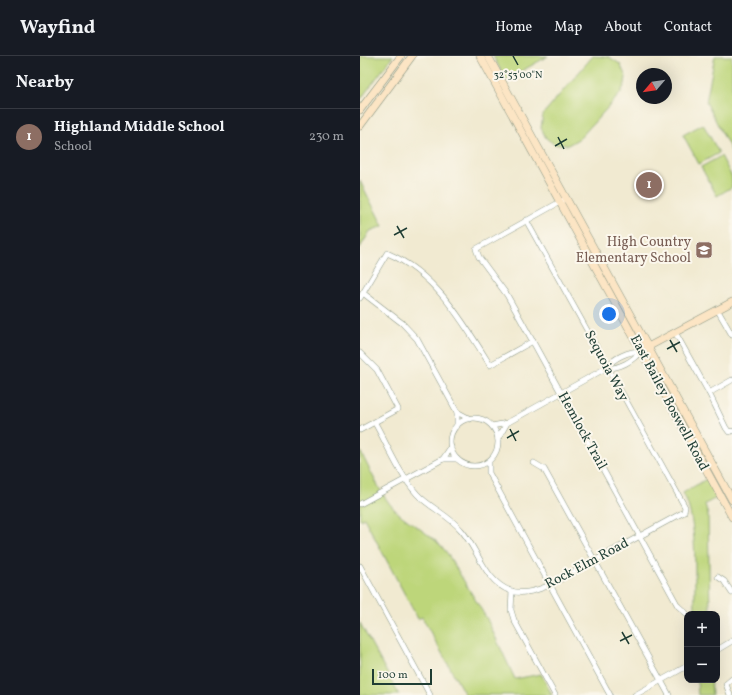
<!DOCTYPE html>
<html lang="en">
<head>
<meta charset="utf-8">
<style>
  body { margin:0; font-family:Vollkorn,serif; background:#242831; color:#f1f3f6 }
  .controls { position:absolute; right:12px; bottom:12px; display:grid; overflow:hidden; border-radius:8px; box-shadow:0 4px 16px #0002 }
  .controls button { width:36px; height:36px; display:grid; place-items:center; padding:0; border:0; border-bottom:1px solid #363941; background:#171b24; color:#f1f3f6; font:20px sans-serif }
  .compass { position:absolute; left:276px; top:12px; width:36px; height:36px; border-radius:50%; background:#171b24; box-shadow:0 4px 16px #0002; rotate:241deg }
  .scale { position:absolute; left:12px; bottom:10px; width:60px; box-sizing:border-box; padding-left:4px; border:2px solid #1f3d34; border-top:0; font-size:11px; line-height:14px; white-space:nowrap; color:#1f3d34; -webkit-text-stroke:3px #fbf7ec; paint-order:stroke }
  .you { position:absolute; left:249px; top:258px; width:14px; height:14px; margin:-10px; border:3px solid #fff; border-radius:50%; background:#1a73e8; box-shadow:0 0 0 6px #1a73e833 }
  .badge { display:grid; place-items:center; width:26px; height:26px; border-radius:50%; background:#db2777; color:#fff; font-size:13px; font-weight:700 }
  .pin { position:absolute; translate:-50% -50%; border:2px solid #fff; box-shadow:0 1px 4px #0006 }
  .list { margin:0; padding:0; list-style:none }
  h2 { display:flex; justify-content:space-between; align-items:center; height:52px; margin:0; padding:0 16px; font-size:17px }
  h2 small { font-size:13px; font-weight:400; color:#9ea1a6 }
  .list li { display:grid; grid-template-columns:26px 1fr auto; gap:12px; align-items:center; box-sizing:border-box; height:56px; padding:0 16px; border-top:1px solid #363941 }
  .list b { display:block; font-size:15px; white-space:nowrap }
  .list p { margin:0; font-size:13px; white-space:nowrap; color:#9ea1a6 }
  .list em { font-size:13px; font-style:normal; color:#9ea1a6 }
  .map { position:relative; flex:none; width:372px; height:639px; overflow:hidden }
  header { display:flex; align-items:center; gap:24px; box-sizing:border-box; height:56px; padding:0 20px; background:#171b24; border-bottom:1px solid #363941 }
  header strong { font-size:19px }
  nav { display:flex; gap:22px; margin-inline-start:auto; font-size:14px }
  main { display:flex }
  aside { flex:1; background:#171b24 }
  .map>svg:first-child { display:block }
</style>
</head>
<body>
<header>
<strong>Wayfind</strong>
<nav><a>Home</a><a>Map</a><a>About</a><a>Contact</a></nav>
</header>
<main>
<aside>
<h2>Nearby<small></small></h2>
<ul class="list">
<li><span class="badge" style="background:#8d6e63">1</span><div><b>Highland Middle School</b><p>School</p></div><em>230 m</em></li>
</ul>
</aside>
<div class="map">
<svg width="372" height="639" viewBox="0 0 372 639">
  <rect width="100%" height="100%" fill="#fbf7ec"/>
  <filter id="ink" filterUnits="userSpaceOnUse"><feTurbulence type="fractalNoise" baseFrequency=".025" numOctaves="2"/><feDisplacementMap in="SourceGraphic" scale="8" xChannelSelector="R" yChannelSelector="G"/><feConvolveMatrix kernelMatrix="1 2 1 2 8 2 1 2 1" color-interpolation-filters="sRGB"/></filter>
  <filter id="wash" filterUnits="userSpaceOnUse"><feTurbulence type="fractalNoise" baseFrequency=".012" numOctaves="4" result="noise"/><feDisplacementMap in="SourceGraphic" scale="16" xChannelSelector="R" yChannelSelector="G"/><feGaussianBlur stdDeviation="0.9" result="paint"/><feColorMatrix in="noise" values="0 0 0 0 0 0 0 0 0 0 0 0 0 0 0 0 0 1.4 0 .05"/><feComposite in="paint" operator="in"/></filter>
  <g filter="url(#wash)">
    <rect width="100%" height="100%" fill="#f1ead1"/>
    <g fill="#bdd67a" stroke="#6e8a57">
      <polygon points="0,0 33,0 0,44"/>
      <polygon points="133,0 188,0 146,24"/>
      <polygon points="233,0 249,1 260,8 266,21 265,28 260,38 220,82 208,89 194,88 186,82 181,72 183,58"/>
      <polygon points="355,0 372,0 372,96 346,46"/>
      <polygon points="343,68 359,97 339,108 323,79"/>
      <polygon points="361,100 372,121 372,131 357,140 341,111"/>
      <polygon points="0,125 23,170 10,175 0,192"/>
      <path d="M0,395C10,413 21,440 35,454C51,469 75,480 87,497L127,563L155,623L181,618L192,639H105L62,561L58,563L4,462L0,464Z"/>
      <path d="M348,422L358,441L345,448L348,459L350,558H335C334,524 339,466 323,437Z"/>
      <polygon points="0,567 39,639 0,639"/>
      <polygon points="337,624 351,624 352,639 338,639"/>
    </g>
  </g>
  <g filter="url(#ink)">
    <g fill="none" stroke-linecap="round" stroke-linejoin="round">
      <defs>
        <g id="street">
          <polyline points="207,142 116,193 119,201 147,239 161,264 318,550 326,557"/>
          <polyline points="3,237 42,267 57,283 97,356 97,370"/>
          <path d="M0,242L27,197C75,217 104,267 130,309L173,285"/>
          <polyline points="357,253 372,279"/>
          <polyline points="315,276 349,337 366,372 369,376 372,375"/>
          <polyline points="0,297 17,314 38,353 0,374"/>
          <path d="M246,312C259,313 273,305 281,295"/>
          <polyline points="349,337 372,324"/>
          <polyline points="97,356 110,363"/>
          <circle cx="114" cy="386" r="24"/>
          <path d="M15,367C28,390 39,418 57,438C70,452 89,459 102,475C118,494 125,526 151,535C164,539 178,534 190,529L324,456L325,451L166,164"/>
          <path d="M132,370L147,367L246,312C253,302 269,295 281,295"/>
          <polyline points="138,383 147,367"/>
          <polyline points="83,403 91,391"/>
          <polyline points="129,405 129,417 250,639"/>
          <polyline points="174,407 184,413 309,639"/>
          <polyline points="0,448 83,403 97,403"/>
          <polyline points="0,510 70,639"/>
          <polyline points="358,521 364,525 372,537"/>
          <polyline points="152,535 151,554 154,564 195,639"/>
          <polyline points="357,594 372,585"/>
          <polyline points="275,639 327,610"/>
          <polyline points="370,639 366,628 372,623"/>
        </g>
        <g id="secondary">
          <polyline points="120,0 372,461"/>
          <polyline points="128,0 372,444"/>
          <polyline points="0,54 41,0"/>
          <polyline points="0,70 52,0"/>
          <polyline points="284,293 372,246"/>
        </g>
      </defs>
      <use href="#street" stroke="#889482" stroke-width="6"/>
      <use href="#secondary" stroke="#889482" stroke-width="8"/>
      <use href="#street" stroke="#fff" stroke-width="5"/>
      <use href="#secondary" stroke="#fce5c4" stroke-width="7"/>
    </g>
  </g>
  <path fill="none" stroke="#1f3d34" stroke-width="1.5" d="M153,0L158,9M198,81L204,93M195,90L207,83M37,170L44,182M34,179L47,172M310,284L317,296M307,293L320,286M150,373L156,385M147,382L159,375M262,576L269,588M260,585L272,579"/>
  <defs>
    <symbol id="school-square" viewBox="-11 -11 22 22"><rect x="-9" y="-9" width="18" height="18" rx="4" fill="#8d6e63" stroke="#fbf7ec"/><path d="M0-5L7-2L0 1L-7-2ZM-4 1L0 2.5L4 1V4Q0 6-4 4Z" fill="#fff"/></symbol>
  </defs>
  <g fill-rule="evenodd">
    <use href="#school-square" x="334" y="184" width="20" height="20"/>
  </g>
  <g text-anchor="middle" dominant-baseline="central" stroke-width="4" stroke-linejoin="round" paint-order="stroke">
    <g font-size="14" fill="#785e54" stroke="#fbf7ec" text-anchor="end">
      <text x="331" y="186">High Country<tspan x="331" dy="16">Elementary School</tspan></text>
    </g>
    <g font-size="14" fill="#1f3d34" stroke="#fbf7ec">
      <text transform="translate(246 310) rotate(62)">Sequoia Way</text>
      <text transform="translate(309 347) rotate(62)">East Bailey Boswell Road</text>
      <text transform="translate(222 375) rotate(61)">Hemlock Trail</text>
      <text transform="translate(227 508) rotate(-28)">Rock Elm Road</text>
    </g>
  </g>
  <g font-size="10" text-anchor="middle" fill="#1f3d34" stroke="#fbf7ec" stroke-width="4" stroke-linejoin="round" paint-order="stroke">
    <text x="158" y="22">32°53'00"N</text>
  </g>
</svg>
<div class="controls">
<button>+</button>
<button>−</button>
</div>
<svg class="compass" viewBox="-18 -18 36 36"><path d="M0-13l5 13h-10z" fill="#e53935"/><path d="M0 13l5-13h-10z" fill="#9ea1a6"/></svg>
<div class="scale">100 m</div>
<div class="you"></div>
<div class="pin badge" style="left:289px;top:129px;background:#8d6e63">1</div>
</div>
</main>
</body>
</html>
